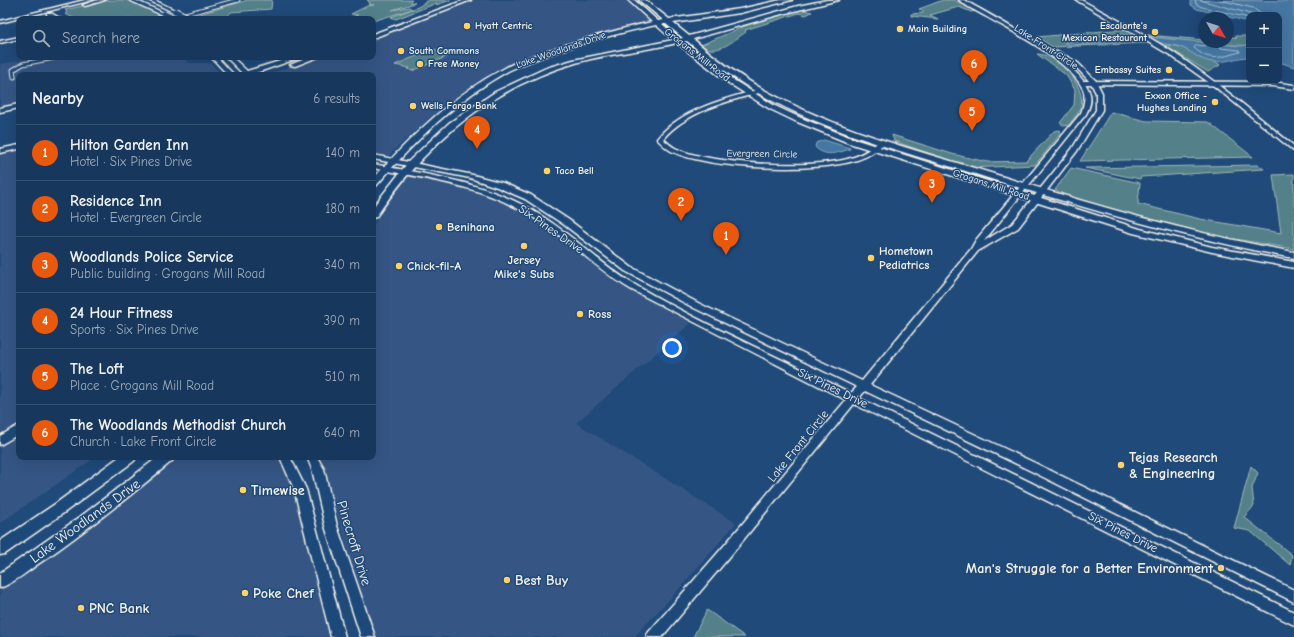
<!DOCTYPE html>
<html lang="en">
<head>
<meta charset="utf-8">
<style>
  body { margin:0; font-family:"Comic Neue",sans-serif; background:#244365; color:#f1f3f6 }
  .controls { position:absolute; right:12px; top:12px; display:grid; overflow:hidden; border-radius:8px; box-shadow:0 4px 16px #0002 }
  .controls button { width:36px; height:36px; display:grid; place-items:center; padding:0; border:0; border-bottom:1px solid #365272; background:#17385c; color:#f1f3f6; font:20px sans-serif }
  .compass { position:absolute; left:1198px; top:12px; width:36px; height:36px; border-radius:50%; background:#17385c; box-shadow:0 4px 16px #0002; rotate:129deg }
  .you { position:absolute; left:672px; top:348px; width:14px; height:14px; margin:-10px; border:3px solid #fff; border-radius:50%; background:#1a73e8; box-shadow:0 0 0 6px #1a73e833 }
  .badge { display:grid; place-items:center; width:26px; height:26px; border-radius:50%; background:#ea580c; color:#fff; font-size:13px; font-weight:700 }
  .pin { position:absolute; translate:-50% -33px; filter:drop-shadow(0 1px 2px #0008) }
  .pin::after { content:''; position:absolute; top:21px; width:14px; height:12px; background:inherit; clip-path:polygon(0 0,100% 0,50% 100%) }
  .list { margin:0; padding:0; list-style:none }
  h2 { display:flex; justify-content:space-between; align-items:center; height:52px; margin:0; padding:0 16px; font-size:17px }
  h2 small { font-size:13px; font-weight:400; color:#9eacbb }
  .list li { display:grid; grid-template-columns:26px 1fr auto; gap:12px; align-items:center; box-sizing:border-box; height:56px; padding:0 16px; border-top:1px solid #365272 }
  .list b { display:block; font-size:15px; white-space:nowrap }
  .list p { margin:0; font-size:13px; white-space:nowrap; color:#9eacbb }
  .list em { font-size:13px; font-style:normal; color:#9eacbb }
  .icon { flex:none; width:22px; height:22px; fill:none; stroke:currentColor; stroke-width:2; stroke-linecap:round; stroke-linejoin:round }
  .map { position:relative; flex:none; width:1294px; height:637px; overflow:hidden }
  .search { position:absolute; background:#17385c; box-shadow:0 4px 16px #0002; left:16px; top:16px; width:360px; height:44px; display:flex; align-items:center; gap:10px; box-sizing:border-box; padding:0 14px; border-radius:8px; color:#9eacbb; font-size:15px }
  .panel { position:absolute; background:#17385c; box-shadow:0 4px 16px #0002; left:16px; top:72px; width:360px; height:388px; border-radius:8px }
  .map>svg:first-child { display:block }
</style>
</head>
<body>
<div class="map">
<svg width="1294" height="637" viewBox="0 0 1294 637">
  <rect width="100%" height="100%" fill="#1f4a7a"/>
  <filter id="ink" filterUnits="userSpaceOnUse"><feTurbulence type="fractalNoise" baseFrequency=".025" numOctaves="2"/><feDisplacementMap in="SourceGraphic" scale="8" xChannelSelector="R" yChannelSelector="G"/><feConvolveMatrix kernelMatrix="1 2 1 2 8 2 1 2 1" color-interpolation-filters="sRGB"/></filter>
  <g filter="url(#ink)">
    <g fill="#365785">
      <polygon points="472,0 627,0 648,19 643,24 577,40 547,50 494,71 468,88 427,120 387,157 373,155 373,75 265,75 319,57 373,57 373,37"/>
      <polygon points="61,57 182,57 189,63 211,63 221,75 19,75 19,104 0,107 0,64 31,59 23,62 25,64"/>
      <polygon points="19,150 19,457 96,457 0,523 0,154"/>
      <polygon points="415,176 445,181 487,194 528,214 604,273 633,291 691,323 576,423 736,523 678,590 634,637 375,637 337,514 328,480 319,457 373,457 373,226 389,199 404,178"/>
      <polygon points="175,457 277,457 280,461 290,480 329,637 0,637 0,589 125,499"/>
    </g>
    <g fill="#538089" stroke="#a4b8b8">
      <polygon points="107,0 127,0 162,15 147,19 76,19 65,14 67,12 65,10"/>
      <polygon points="248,0 272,0 271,9 231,12 227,17 196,19 193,17 203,13"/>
      <polygon points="367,0 412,0 410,2 415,3 392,10 409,7 412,9 373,21 373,19 353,19 352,17 358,15 351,14 367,6 374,5 369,4 370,3"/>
      <polygon points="429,0 451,0 436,5 437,3 396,19 391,17 418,7"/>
      <polygon points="943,0 954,0 977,11 971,12 959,7 930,15 938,19 911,16 911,14 923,13 923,11 919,9"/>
      <path d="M799,9L812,12L806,15L799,13L745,30L746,32C732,41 717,57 701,45L759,20Z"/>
      <polygon points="1125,29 1133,32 1147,43 1053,47 1037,37"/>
      <path d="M1148,35L1204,40V42H1228V36L1237,38L1235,36H1249V45C1239,47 1157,39 1148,35Z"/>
      <polygon points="1164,45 1177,46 1188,50 1200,58 1215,62 1220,65 1208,72"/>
      <polygon points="433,49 451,55 412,71 408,69 410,68 395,65"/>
      <path d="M1037,54C1058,54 1086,85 1081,107C1079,113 1072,120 1069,125L1064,126L1060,123L1074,105L1075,90L1066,75Z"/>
      <polygon points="1111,112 1146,121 1208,122 1253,157 1080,161"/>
      <polygon points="1060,130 1061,133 1035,165 970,168 894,141 892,135 952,154 987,162 1026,161 1054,131"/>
      <polygon points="1258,165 1264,169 1141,177 1140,179 1085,168"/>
      <polygon points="1071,168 1140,183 1138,204 1200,219 1281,233 1273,175 1294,174 1294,249 1218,236 1147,218 1109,209 1065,195 1055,190"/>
      <polygon points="1251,466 1258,473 1252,488 1254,506 1244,517 1292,555 1290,565 1250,531 1234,528"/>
      <polygon points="707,610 745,637 693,637"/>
    </g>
    <g fill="#4577a2" stroke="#8ba8be">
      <polygon points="1191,0 1294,1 1294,67 1279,62 1279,15 1249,15 1249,22 1197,9 1191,5"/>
      <path d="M1121,34L1240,46L1249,45V57C1237,57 1224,63 1213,62C1199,61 1190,49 1177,46C1142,38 1105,43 1070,45L1064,43L1087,40L1086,36Z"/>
      <path d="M824,140L850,148V149C837,153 826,158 815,147L816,143Z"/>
    </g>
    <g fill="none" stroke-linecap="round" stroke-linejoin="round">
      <g stroke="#aec0cc" stroke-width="1">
        <polyline points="1195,0 1196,4 1202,7 1249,18"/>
        <polyline points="1200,0 1254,15"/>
        <polyline points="1220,0 1253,8 1262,15"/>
        <path d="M1208,42L1205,46L1196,45L1194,48C1211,63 1220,57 1240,52L1239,50L1221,48L1219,42"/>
      </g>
      <defs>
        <g id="pedestrian">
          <polyline points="167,19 238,0"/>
          <polyline points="14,77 13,70 23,64 59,57"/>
        </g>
        <g id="minor">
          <polygon points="47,13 51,13 61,19 56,19 47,15"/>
          <polygon points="19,37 19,39 0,43 0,41"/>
          <polygon points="1080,81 1273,82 1294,85 1294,89 1273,86 1082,84 1079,82"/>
          <path d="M761,89L764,91L763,92C730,100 685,112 663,139C667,142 671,146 675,148C709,165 819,170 854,157C864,154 872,147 880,141L885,142C878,150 867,157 857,160C818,173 708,170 671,151C666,148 661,143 657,139C679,110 727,98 761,89Z"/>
        </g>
        <g id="tertiary">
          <polygon points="85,0 93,0 0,23 0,21"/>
          <polygon points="98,0 105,0 85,6 83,5"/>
          <polygon points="129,0 135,0 166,14 162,15"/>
          <polygon points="148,0 154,0 177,11 173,12"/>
          <polygon points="465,0 471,0 373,38 373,34"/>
          <path d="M959,0H964C993,17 1079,61 1089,91C1092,98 1090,107 1086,114L984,241L1012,224L1072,149L1096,110V93L1091,83L1074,65L1055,54V52H1059L1078,63L1096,81L1102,93V110L1077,151L1018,228L978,251L870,385L1035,463L1294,590V602L1027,469L865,391L859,398L1294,612V625L854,404L731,555L662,637H646L648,633L723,547L846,400L632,290C597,270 569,239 534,218C483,185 431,180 373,168V164C432,176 488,182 540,215C574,236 602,266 637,286C706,326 780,358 851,393L857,387L694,308L625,271L563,224L525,199L497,187L470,178L373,159V155L473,175L503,183L531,195L569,220L631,267L700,304L862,381L971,249L976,240L1081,113C1084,105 1086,96 1083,89C1070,61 1012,31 985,16C976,11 966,6 959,0Z"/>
          <path d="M1076,0H1081C1112,17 1144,33 1174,53C1216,81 1255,114 1294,146V151L1214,86L1170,55Z"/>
          <polygon points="211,57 217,57 234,75 228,75"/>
          <polygon points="226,57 232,57 247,71 293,57 302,57 250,75 238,75 242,73"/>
          <polygon points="310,57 318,57 295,66 290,65"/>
          <polygon points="19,104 19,108 0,112 0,108"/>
          <polygon points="19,145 19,149 0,153 0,149"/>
          <polygon points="19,425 19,434 0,445 0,436"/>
          <polygon points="280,457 290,457 306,489 345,637 331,637 294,489"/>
          <polygon points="307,457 317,457 324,469 337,526 375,637 361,637 325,526 312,469"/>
        </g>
        <g id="secondary">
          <path d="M628,0H634L658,21L663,20L639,0H645L669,19L740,9L781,0H792L740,13L673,23L689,36L798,6L827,0H839L782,14L693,39C715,58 739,76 764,90C836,130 916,150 994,174C1093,205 1192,234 1294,252V258C1191,239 1091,210 991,179C912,154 830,134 758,93C733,78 710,60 687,41L683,42L735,81L775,106L801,118L854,139L1140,229L1212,247L1294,262V268L1212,252L1133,233L849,143L795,121L770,109L730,84L677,43C644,51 611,53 579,62C492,86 425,144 376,217L373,218V207L409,161L449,123L495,92L546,68L573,60L673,40L656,25C622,32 589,41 556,52C540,58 524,63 508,71C457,99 414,142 376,186L373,187V179C411,136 454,94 505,68C519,60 535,55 550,50C584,39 618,29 652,22ZM662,24H666L683,38L679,39Z"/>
          <polygon points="119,457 136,457 134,461 65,512 5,554 0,555 0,541 55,504"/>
          <path d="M158,457H174L172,461C130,496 88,529 44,560C30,569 16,582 0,588V573L80,517Z"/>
        </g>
      </defs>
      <use href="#pedestrian" stroke="#f4f1e8" stroke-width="5"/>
      <use href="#minor" stroke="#f4f1e8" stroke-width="3"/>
      <use href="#tertiary" stroke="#f4f1e8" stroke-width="3"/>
      <use href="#secondary" stroke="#f4f1e8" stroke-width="3"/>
      <use href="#pedestrian" stroke="#1f4a7a" stroke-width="3"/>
      <use href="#minor" fill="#1f4a7a" fill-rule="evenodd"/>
      <use href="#tertiary" fill="#1f4a7a" fill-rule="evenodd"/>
      <use href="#secondary" fill="#1f4a7a" fill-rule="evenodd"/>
      <defs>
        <g id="tertiary-bridge">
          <polyline points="175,11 187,17"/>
          <polyline points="164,14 174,19"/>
        </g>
      </defs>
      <use href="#tertiary-bridge" stroke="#f4f1e8" stroke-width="8" stroke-linecap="butt"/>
      <use href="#tertiary-bridge" stroke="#1f4a7a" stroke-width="5.5"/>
    </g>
  </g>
  <g fill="#ffd166" stroke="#1f4a7a" stroke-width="1.5">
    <circle cx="467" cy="26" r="4"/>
    <circle cx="900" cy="29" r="4"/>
    <circle cx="1155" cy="32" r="4"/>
    <circle cx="401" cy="51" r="4"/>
    <circle cx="420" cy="64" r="4"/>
    <circle cx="1169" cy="70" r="4"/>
    <circle cx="1215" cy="102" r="4"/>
    <circle cx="413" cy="106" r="4"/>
    <circle cx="547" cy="171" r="4"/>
    <circle cx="439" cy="227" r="4"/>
    <circle cx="524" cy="246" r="4"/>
    <circle cx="871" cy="258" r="4"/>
    <circle cx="399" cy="266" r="4"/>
    <circle cx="580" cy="314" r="4"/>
    <circle cx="1121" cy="465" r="4"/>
    <circle cx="243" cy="490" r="4"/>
    <circle cx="1221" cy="568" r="4"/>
    <circle cx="507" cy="580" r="4"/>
    <circle cx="245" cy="593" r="4"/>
    <circle cx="81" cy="608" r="4"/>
  </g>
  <g text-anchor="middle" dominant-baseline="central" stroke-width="3" stroke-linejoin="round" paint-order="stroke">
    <g font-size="10" font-weight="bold" fill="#f4f1e8" stroke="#1f4a7a" text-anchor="start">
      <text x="475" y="26">Hyatt Centric</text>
      <text x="1147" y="26" text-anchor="end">Escalante's<tspan x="1147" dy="12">Mexican Restaurant</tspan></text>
      <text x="908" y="29">Main Building</text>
      <text x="409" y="51">South Commons</text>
      <text x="428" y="64">Free Money</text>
      <text x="1161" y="70" text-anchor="end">Embassy Suites</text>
      <text x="1207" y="96" text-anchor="end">Exxon Office -<tspan x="1207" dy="12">Hughes Landing</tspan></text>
      <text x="421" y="106">Wells Fargo Bank</text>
      <text x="555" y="171">Taco Bell</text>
    </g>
    <g font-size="10" fill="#f4f1e8" stroke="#1f4a7a">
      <text transform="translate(1046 47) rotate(33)">Lake Front Circle</text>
      <text transform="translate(561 50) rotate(-19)">Lake Woodlands Drive</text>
      <text transform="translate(697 55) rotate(38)">Grogans Mill Road</text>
      <text transform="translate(762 154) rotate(1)">Evergreen Circle</text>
      <text transform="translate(991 185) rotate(18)">Grogans Mill Road</text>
    </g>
    <g font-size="12" font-weight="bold" fill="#f4f1e8" stroke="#1f4a7a" text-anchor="start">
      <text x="447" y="227">Benihana</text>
      <text x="879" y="251">Hometown<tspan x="879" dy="14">Pediatrics</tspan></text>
      <text x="524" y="260" text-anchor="middle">Jersey<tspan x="524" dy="14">Mike's Subs</tspan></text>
      <text x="407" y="266">Chick-fil-A</text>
      <text x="588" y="314">Ross</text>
    </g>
    <g font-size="12" fill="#f4f1e8" stroke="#1f4a7a">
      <text transform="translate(551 229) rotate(35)">Six Pines Drive</text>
      <text transform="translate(833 388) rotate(26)">Six Pines Drive</text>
      <text transform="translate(798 446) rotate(-51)">Lake Front Circle</text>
      <text transform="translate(1123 532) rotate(27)">Six Pines Drive</text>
    </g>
    <g font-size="14" font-weight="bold" fill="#f4f1e8" stroke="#1f4a7a" text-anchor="start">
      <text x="1129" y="457">Tejas Research<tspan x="1129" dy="16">&amp; Engineering</tspan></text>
      <text x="251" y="490">Timewise</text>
      <text x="1213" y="568" text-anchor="end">Man's Struggle for a Better Environment</text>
      <text x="515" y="580">Best Buy</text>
      <text x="253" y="593">Poke Chef</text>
      <text x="89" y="608">PNC Bank</text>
    </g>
    <g font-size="14" fill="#f4f1e8" stroke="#1f4a7a">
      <text transform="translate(85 521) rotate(-36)">Lake Woodlands Drive</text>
      <text transform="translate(354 543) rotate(73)">Pinecroft Drive</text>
    </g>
  </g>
</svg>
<div class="controls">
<button>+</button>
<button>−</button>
</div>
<svg class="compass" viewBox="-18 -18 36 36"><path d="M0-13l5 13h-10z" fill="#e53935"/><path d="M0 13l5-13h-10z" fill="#9eacbb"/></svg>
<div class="you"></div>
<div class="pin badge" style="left:726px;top:255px">1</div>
<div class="pin badge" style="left:681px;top:221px">2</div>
<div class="pin badge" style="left:932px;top:203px">3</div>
<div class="pin badge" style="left:477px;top:149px">4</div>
<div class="pin badge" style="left:972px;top:131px">5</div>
<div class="pin badge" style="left:974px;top:83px">6</div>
<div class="search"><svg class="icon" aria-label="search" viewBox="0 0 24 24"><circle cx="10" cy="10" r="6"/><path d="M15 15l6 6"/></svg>Search here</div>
<section class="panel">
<h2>Nearby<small>6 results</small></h2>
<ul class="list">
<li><span class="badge">1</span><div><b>Hilton Garden Inn</b><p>Hotel · Six Pines Drive</p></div><em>140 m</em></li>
<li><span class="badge">2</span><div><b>Residence Inn</b><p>Hotel · Evergreen Circle</p></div><em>180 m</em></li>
<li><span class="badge">3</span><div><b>Woodlands Police Service</b><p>Public building · Grogans Mill Road</p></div><em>340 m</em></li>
<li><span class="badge">4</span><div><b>24 Hour Fitness</b><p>Sports · Six Pines Drive</p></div><em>390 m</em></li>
<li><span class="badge">5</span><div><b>The Loft</b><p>Place · Grogans Mill Road</p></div><em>510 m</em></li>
<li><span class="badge">6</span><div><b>The Woodlands Methodist Church</b><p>Church · Lake Front Circle</p></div><em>640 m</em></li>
</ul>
</section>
</div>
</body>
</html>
